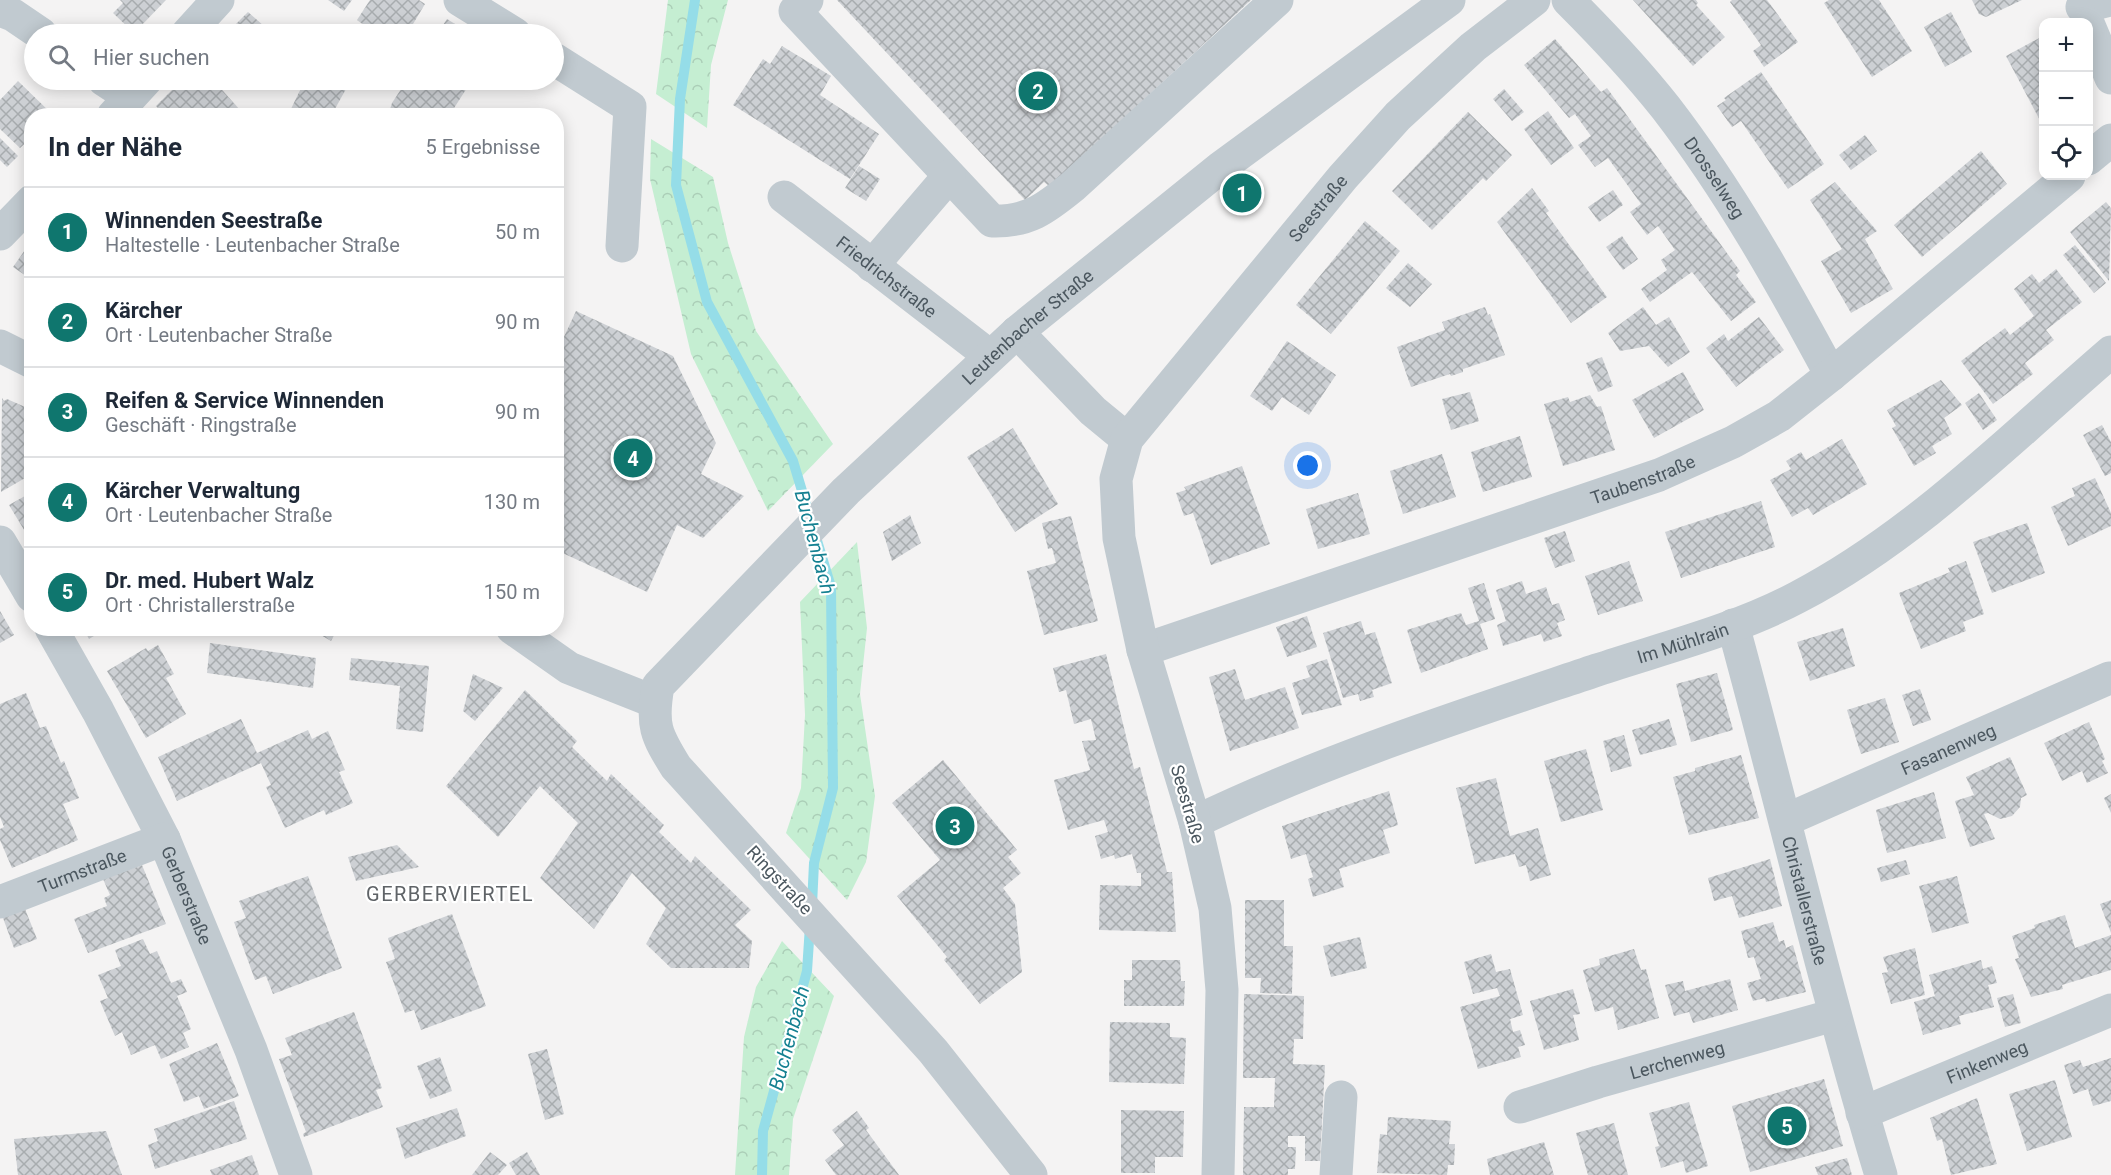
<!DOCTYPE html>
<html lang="de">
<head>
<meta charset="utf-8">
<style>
  body { margin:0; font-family:Roboto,sans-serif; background:#f6f6f7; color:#1f2937 }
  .controls { position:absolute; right:18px; top:18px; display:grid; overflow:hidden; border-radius:12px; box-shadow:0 3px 15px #0003 }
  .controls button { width:54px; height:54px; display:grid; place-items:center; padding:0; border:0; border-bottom:2px solid #e0e1e3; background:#fff; color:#1f2937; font:30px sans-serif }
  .you { position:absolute; left:1308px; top:466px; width:21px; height:21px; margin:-15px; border:4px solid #fff; border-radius:50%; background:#1a73e8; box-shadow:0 0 0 9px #1a73e833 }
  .badge { display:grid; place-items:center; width:39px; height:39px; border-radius:50%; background:#0f766e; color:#fff; font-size:20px; font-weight:700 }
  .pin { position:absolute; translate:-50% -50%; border:3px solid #fff; box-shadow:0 2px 6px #0006 }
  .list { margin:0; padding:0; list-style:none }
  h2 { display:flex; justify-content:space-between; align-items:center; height:78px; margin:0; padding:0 24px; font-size:26px }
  h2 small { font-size:20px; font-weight:400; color:#747a83 }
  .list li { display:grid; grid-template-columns:39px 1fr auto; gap:18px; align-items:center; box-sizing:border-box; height:90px; padding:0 24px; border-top:2px solid #e0e1e3 }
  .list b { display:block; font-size:22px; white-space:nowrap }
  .list p { margin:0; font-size:20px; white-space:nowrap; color:#747a83 }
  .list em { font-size:20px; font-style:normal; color:#747a83 }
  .icon { flex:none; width:33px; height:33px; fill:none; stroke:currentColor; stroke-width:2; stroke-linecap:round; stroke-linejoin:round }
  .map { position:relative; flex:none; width:2111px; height:1175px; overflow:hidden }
  .search { position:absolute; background:#fff; box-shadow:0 3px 15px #0003; left:24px; top:24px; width:540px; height:66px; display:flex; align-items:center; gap:15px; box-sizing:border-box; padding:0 21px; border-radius:33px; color:#747a83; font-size:22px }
  .panel { position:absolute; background:#fff; box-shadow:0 3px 15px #0003; left:24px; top:108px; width:540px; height:528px; border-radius:24px }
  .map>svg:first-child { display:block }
</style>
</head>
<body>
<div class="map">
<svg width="2111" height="1175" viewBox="0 0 2111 1175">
  <defs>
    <pattern id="forest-crowns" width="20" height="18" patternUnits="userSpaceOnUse" patternTransform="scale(1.5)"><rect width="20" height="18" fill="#c5eed2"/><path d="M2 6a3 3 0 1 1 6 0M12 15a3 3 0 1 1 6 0" fill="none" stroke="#abceb7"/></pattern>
    <pattern id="building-cross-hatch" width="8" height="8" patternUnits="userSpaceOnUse" patternTransform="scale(1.5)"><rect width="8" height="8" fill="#cdd0d4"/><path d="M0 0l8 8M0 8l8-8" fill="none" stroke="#a8acaf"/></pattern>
  </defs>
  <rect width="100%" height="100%" fill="#f4f3f3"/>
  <g fill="url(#forest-crowns)">
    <polygon points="668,0 728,0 711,65 707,128 656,94"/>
    <polygon points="651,139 713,177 728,243 756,331 833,444 768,511 691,354 650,179"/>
    <polygon points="857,542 867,628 860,694 875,796 866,862 847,900 786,833 801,788 805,715 800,602"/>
    <polygon points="782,941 834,996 793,1119 789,1175 735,1175 744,1037 756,987"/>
  </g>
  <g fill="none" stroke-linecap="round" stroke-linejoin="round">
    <g stroke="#95dde8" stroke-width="10">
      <polyline points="695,0 680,99 676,185 707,302 793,461 831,587 833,788 814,863 812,905"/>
      <polyline points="762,1175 763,1131 807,971 810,926"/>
    </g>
  </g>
  <g fill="url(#building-cross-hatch)">
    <polygon points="120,0 166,0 134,33 113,13 123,3"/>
    <polygon points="328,0 352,0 344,11"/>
    <polygon points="370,0 419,0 425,4 407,34 376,34 357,20"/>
    <polygon points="837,0 1251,0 1050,187 1044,182 1025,200"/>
    <polygon points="1633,0 1696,0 1698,3 1696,5 1725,37 1693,66"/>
    <polygon points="1732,0 1767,0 1798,42 1764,67 1753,51 1761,45 1730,2"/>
    <polygon points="1829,0 1879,0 1912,51 1872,77 1824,3"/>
    <polygon points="1972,0 2022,0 1986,17 1979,14"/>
    <polygon points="248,12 272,33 277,28 284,34 226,34"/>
    <polygon points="1951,12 1972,52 1945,67 1924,27"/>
    <polygon points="447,19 471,34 437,34"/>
    <polygon points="2043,36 2043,126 2006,56"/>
    <polygon points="1555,39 1601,92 1607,88 1740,271 1736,275 1756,302 1731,321 1692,272 1650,302 1641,289 1667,270 1661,260 1675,250 1658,226 1647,235 1630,212 1641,204 1608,158 1595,167 1578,145 1591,136 1575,114 1569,118 1524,65"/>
    <polygon points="782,46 831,76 820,95 879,134 850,179 733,105 763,59 770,64"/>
    <polygon points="1761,72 1824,164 1788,189 1741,121 1732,127 1717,106 1726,100 1724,98"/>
    <polygon points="182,80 209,80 215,82 240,110 235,116 165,116 156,106"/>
    <polygon points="305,80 351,80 331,116 295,116 289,113"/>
    <polygon points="407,80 472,80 449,116 388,116 392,103"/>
    <polygon points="18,81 54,116 32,116 32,137 20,148 0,129 0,100"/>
    <polygon points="1504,89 1524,112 1512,121 1493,99"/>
    <polygon points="1548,111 1574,148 1551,165 1524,129"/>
    <polygon points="1468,112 1512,155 1486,181 1483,178 1432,230 1392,191"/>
    <polygon points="1865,135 1877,151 1851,170 1839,155"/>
    <polygon points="0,138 18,156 7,167 0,160"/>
    <polygon points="1981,151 2007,184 1922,257 1894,225"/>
    <polygon points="859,166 880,179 866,201 845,188"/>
    <polygon points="1835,182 1877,231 1865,239 1893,289 1851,313 1821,261 1842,249 1810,200"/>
    <polygon points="1532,188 1549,211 1546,213 1607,297 1571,323 1497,222"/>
    <polygon points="1613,190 1623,205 1599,222 1588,207"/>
    <polygon points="2106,202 2111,208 2109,281 2070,232"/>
    <polygon points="1365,221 1400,251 1331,334 1296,305"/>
    <polygon points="1622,236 1638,259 1623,270 1606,247"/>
    <polygon points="32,240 32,280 13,267"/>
    <polygon points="2075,245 2106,283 2094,293 2063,255"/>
    <polygon points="1408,263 1432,284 1410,307 1386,288"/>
    <polygon points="2056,269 2082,302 2046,330 2054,340 2025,363 2033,374 1993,404 1961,361 2005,328 2010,335 2034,316 2014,289 2032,274 2039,283"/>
    <polygon points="1485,307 1488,315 1490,314 1505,355 1463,369 1463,372 1451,376 1450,374 1411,387 1397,347 1445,330 1442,322"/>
    <polygon points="1643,307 1656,325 1669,317 1690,352 1668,367 1649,346 1620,351 1608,333"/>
    <polygon points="576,311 673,356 716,443 701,474 744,496 703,538 677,525 647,592 556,550 556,354"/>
    <polygon points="1759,317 1784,350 1736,387 1706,348 1724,334 1728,341"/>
    <polygon points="1287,341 1336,375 1309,415 1282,397 1272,411 1250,396"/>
    <polygon points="1602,357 1613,386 1598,392 1586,363"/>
    <polygon points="1683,372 1704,410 1654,438 1632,400"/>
    <polygon points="1941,380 1962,405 1944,418 1952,434 1932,446 1936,453 1914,466 1892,428 1896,426 1887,410"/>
    <polygon points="1470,392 1479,421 1451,430 1442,399"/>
    <polygon points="1979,393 1997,420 1983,430 1965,403"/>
    <polygon points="1590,395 1597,407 1601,406 1615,450 1563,466 1544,404 1568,397 1570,402"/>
    <polygon points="2,398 4,401 7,399 32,410 32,474 1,492"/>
    <polygon points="2102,425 2111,442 2111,473 2105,476 2083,435"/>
    <polygon points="1013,428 1058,504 1015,532 967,457"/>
    <polygon points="1520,436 1532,477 1483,492 1471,452"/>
    <polygon points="1842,439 1867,484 1813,515 1808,508 1792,517 1770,480 1791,469 1786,461 1801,452 1806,460"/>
    <polygon points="1442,454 1456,497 1403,514 1390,471"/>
    <polygon points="1242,466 1270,544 1211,565 1193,513 1184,516 1176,493 1186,490 1184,487"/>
    <polygon points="2095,478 2111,513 2111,526 2068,546 2051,507 2075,496 2072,488"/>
    <polygon points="32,492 32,543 9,505"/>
    <polygon points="1358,493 1370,534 1318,549 1306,509"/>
    <polygon points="1761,501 1775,547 1681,578 1665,532"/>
    <polygon points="910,515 921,543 892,561 883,532"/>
    <polygon points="1071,516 1098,621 1044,635 1027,571 1056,563 1052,548 1048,549 1042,523"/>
    <polygon points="2027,523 2045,573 1992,593 1973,542"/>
    <polygon points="1565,531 1575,561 1555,568 1544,538"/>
    <polygon points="1629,561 1643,601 1598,615 1585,576"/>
    <polygon points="1966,561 1984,614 1963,622 1966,631 1921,649 1899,593 1950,572 1948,568"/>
    <polygon points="1522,581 1526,594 1546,587 1552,605 1559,603 1565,620 1557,623 1562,636 1544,642 1541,634 1503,646 1497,625 1506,621 1496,590"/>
    <polygon points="1484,583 1495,619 1480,624 1488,649 1421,673 1407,630 1461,613 1466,625 1479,621 1468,588"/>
    <polygon points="0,611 14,635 0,643"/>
    <polygon points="1307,616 1317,647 1287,657 1276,627"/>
    <polygon points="1361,621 1365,635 1375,632 1392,683 1372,690 1374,697 1360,701 1358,694 1343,698 1323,633"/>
    <polygon points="83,628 107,628 89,639"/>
    <polygon points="309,628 338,628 331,641"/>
    <polygon points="1843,628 1855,666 1810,681 1797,642"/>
    <polygon points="210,643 316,658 313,688 207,673"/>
    <polygon points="158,645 174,674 166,678 186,714 146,738 107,671 146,648 148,651"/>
    <polygon points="1106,654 1134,769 1140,767 1167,872 1172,872 1176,932 1099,930 1100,885 1141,886 1141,873 1137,873 1132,854 1115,859 1114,855 1101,859 1095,836 1108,832 1104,820 1068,830 1054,780 1090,770 1082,741 1096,740 1091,719 1074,724 1066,690 1059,692 1053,668"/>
    <polygon points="351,658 429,666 423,732 396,729 400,686 349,680"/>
    <polygon points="1327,659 1342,705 1302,715 1292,683 1310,677 1306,666"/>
    <polygon points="1235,669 1245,700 1285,687 1299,728 1230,751 1209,677"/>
    <polygon points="1717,673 1733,730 1691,742 1676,684"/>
    <polygon points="473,674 503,688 475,721 463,711"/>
    <polygon points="1920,689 1931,720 1913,726 1902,695"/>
    <polygon points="525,690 577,741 572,747 607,781 611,774 664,825 659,832 691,863 695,856 751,910 735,925 752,941 749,968 671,968 646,944 666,908 632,873 594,929 540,878 578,823 540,786 498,837 446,786"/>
    <polygon points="26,693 40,728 46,726 61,763 64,761 79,798 63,804 78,840 12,868 0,840 0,829 4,827 0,817 0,704"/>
    <polygon points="1885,698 1899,742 1861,754 1847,710"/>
    <polygon points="241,719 257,753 308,730 312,739 328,731 345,770 339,772 353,803 326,815 324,810 285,828 266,787 271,785 261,763 177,801 158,757"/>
    <polygon points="1669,719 1677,745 1640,755 1632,730"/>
    <polygon points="2089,722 2105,759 2102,761 2108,773 2087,783 2082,771 2062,781 2044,743"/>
    <polygon points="1624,735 1632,766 1611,772 1603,741"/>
    <polygon points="1586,749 1603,810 1561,822 1544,761"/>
    <polygon points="1741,755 1759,818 1689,835 1673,777 1695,771 1695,768"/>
    <polygon points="2010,757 2027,795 2021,798 2020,807 2012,816 2000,819 1988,813 1984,814 1995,839 1970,847 1955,801 1974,795 1966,777"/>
    <polygon points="943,760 1017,850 1008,857 1021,873 1003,888 1015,904 1022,972 980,1004 944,960 947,957 897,896 940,860 892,803"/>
    <polygon points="1496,778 1510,836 1538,828 1551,875 1530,881 1526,865 1519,867 1515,854 1475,864 1456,788"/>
    <polygon points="1389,791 1398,825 1383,830 1390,853 1339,869 1344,887 1313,897 1308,879 1313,877 1306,854 1291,859 1282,826"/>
    <polygon points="1934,792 1946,838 1887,853 1876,810"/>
    <polygon points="2111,794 2111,813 2104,798"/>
    <polygon points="397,845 419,867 356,881 348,857"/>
    <polygon points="1770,859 1782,906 1739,918 1732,896 1714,901 1708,878"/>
    <polygon points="1906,860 1910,874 1881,882 1877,868"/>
    <polygon points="142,865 166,924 88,953 74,919 107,906 104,898 110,895 103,879"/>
    <polygon points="308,876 342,968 273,994 266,976 255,980 234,922 246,918 239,901"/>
    <polygon points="1957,876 1969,923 1932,933 1919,886"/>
    <polygon points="1245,900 1284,900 1284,946 1293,946 1292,994 1260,993 1261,978 1245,978"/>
    <polygon points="2111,900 2111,933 2100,904"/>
    <polygon points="25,909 37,939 14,948 3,918"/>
    <polygon points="452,914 486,1006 421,1030 414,1010 405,1013 386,962 395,959 388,938"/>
    <polygon points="2065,915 2075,948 2111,935 2111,970 2062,985 2063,989 2031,997 2015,959 2019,958 2012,936 2035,928 2034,925"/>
    <polygon points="1773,922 1779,942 1784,940 1786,948 1793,945 1806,992 1766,1002 1765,998 1753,1001 1747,983 1761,979 1754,957 1748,958 1741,931"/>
    <polygon points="1360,937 1367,968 1331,977 1323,946"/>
    <polygon points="143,939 150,954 157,951 171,983 181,979 187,992 177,996 191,1029 183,1033 189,1047 161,1059 155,1045 131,1055 122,1032 115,1036 100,1001 108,998 98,975 121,966 115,950"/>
    <polygon points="1915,948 1925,995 1891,1004 1882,973 1888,972 1883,957"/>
    <polygon points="1634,949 1641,970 1646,969 1659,1018 1618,1030 1613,1007 1595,1012 1583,970 1600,965 1599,959"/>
    <polygon points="1491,954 1496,972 1510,969 1523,1015 1510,1019 1513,1032 1520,1030 1525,1045 1518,1047 1521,1057 1478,1069 1460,1007 1500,996 1497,988 1473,994 1464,962"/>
    <polygon points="1132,960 1180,960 1181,981 1185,981 1184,1006 1124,1006 1124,980 1132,980"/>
    <polygon points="1981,960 1983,969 1992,966 1997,983 1988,985 1994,1007 1959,1016 1961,1024 1923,1035 1914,1002 1935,996 1929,975"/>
    <polygon points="1730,979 1738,1010 1693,1023 1689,1012 1674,1016 1665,985 1683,981 1685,991"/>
    <polygon points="1573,989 1580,1014 1573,1015 1579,1040 1544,1050 1530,1001"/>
    <polygon points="1244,994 1304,996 1303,1039 1294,1039 1293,1064 1325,1065 1320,1161 1305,1161 1305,1136 1288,1136 1288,1147 1296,1147 1295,1169 1288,1169 1288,1175 1243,1175 1244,1107 1274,1107 1275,1078 1243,1078"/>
    <polygon points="2013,994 2021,1023 2005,1027 1997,998"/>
    <polygon points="354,1012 382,1088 376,1090 383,1107 304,1137 303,1134 306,1132 279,1059 292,1055 285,1038"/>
    <polygon points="1110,1022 1170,1023 1170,1037 1186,1038 1184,1084 1109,1082"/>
    <polygon points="217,1043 239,1096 204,1109 199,1096 184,1102 169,1064"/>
    <polygon points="547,1049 564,1114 545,1120 528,1054"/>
    <polygon points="440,1057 452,1091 430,1099 417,1066"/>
    <polygon points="2111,1058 2111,1101 2093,1106 2088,1089 2073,1094 2064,1065 2080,1060 2083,1067"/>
    <polygon points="1824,1079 1843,1146 1750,1172 1732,1106"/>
    <polygon points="2055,1080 2072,1137 2027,1151 2009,1094"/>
    <polygon points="1977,1098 1997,1164 1951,1175 1942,1139 1937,1141 1930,1118"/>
    <polygon points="234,1101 247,1139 155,1169 148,1145 158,1141 154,1129"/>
    <polygon points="1689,1102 1708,1166 1686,1173 1683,1161 1661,1168 1655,1147 1659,1146 1649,1113"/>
    <polygon points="457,1108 466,1136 405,1159 396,1128"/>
    <polygon points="1121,1110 1184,1111 1183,1157 1155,1157 1155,1173 1121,1173"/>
    <polygon points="857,1111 869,1128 866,1130 899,1175 836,1175 825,1160 844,1145 832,1130"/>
    <polygon points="1388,1117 1451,1121 1449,1144 1455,1144 1454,1165 1448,1165 1447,1175 1377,1173 1380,1134 1387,1135"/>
    <polygon points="1614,1123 1628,1175 1588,1175 1576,1133"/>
    <polygon points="106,1131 122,1175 18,1175 14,1139"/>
    <polygon points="1544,1142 1554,1175 1490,1175 1487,1159"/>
    <polygon points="490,1152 507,1165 498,1175 472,1175"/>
    <polygon points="527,1152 540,1175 516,1175 509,1163"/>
    <polygon points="252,1155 259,1175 212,1175 210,1170"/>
    <polygon points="1847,1158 1852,1175 1818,1175 1815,1167"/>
  </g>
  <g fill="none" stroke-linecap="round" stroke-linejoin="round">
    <g stroke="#c1cad0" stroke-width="33">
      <polyline points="460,0 515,34"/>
      <path d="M807,0L795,11L992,221C1028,222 1045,209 1072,187L1277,0"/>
      <path id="s1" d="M1568,0C1603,35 1636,70 1666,108C1730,191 1782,284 1831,375"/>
      <polyline points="2082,7 2110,0"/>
      <polyline points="0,10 13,15 41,34"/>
      <polyline points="2088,23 2111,78"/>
      <polyline points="187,34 218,0"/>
      <polyline points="554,59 630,107 622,246"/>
      <polyline points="104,80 130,97"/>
      <polyline points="113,116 146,80"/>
      <polyline points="2088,159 2111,140"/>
      <path id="s2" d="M784,197L990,356"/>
      <polyline points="0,234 32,201"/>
      <polyline points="872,266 949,176"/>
      <polyline points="1017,332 1093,411 1127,439"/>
      <polyline points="0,346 32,362"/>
      <polyline points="0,542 32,596"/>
      <path id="s3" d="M1733,625C1783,808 1826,993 1881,1175"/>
      <path id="s4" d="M51,628L98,711L164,839L251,1050L296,1175"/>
      <polyline points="512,628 569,668 655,702"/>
      <path id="s5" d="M1143,650L1659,475L1733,442L1779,416L1831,375L2069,176"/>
      <path id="s6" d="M1786,820L2109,678"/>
      <path id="s7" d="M1195,822C1324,760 1461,716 1597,670C1663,648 1736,630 1798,597C1916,535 2011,438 2111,352"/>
      <path id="s8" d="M0,902L164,839"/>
      <path id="s9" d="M1520,1107L1598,1082L1834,1015"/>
      <path id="s10" d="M1862,1113L2111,1010"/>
      <path id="s11" d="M1031,1175L933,1051L676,767C656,735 651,725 658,686L846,491L1017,332L1220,168L1449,0"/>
      <path id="s12" d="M1218,1175L1222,990L1215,908L1195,822L1143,650L1119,538L1116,479L1127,439L1343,177L1398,116L1473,47L1534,0"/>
      <polyline points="1336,1175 1341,1097"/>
    </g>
  </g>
  <g text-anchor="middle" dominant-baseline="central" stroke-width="4.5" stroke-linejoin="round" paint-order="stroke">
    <g font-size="18" fill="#4b575f" stroke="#fff">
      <text stroke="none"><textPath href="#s1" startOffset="231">Drosselweg</textPath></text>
      <text stroke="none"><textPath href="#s12" startOffset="1050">Seestraße</textPath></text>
      <text stroke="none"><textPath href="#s2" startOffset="130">Friedrichstraße</textPath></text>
      <text stroke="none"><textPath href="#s11" startOffset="1143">Leutenbacher Straße</textPath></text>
      <text stroke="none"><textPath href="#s5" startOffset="528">Taubenstraße</textPath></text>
      <text stroke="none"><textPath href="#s7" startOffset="520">Im Mühlrain</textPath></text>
      <text stroke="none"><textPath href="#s6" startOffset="177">Fasanenweg</textPath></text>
      <text transform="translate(1188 804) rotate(74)">Seestraße</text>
      <text stroke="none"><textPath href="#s8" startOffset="88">Turmstraße</textPath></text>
      <text transform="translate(780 880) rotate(47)">Ringstraße</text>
      <text stroke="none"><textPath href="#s4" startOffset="300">Gerberstraße</textPath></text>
      <text stroke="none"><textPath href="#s3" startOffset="285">Christallerstraße</textPath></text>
      <text stroke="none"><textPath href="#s9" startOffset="164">Lerchenweg</textPath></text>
      <text stroke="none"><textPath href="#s10" startOffset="135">Finkenweg</textPath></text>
    </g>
    <g font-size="20" font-style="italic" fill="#148091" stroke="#fff">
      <text transform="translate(815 542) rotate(75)">Buchenbach</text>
      <text transform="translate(789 1038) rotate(-75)">Buchenbach</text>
    </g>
    <g font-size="20" letter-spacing="1.5" fill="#5f6367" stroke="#fff">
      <text x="450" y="894">GERBERVIERTEL</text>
    </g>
  </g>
</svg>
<div class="controls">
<button>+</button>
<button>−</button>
<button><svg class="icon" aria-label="locate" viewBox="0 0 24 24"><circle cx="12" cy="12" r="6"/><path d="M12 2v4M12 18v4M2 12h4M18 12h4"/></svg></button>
</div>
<div class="you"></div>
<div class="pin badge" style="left:1242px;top:193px">1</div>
<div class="pin badge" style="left:1038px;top:91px">2</div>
<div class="pin badge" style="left:955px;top:826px">3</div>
<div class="pin badge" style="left:633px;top:458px">4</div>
<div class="pin badge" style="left:1787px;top:1126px">5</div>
<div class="search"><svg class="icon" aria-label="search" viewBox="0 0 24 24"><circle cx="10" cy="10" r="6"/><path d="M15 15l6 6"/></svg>Hier suchen</div>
<section class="panel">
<h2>In der Nähe<small>5 Ergebnisse</small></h2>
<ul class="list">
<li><span class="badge">1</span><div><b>Winnenden Seestraße</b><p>Haltestelle · Leutenbacher Straße</p></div><em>50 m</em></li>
<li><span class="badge">2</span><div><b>Kärcher</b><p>Ort · Leutenbacher Straße</p></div><em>90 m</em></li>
<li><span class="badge">3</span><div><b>Reifen &amp; Service Winnenden</b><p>Geschäft · Ringstraße</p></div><em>90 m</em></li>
<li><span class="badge">4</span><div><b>Kärcher Verwaltung</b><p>Ort · Leutenbacher Straße</p></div><em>130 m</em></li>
<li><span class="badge">5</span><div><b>Dr. med. Hubert Walz</b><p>Ort · Christallerstraße</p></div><em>150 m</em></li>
</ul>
</section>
</div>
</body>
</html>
